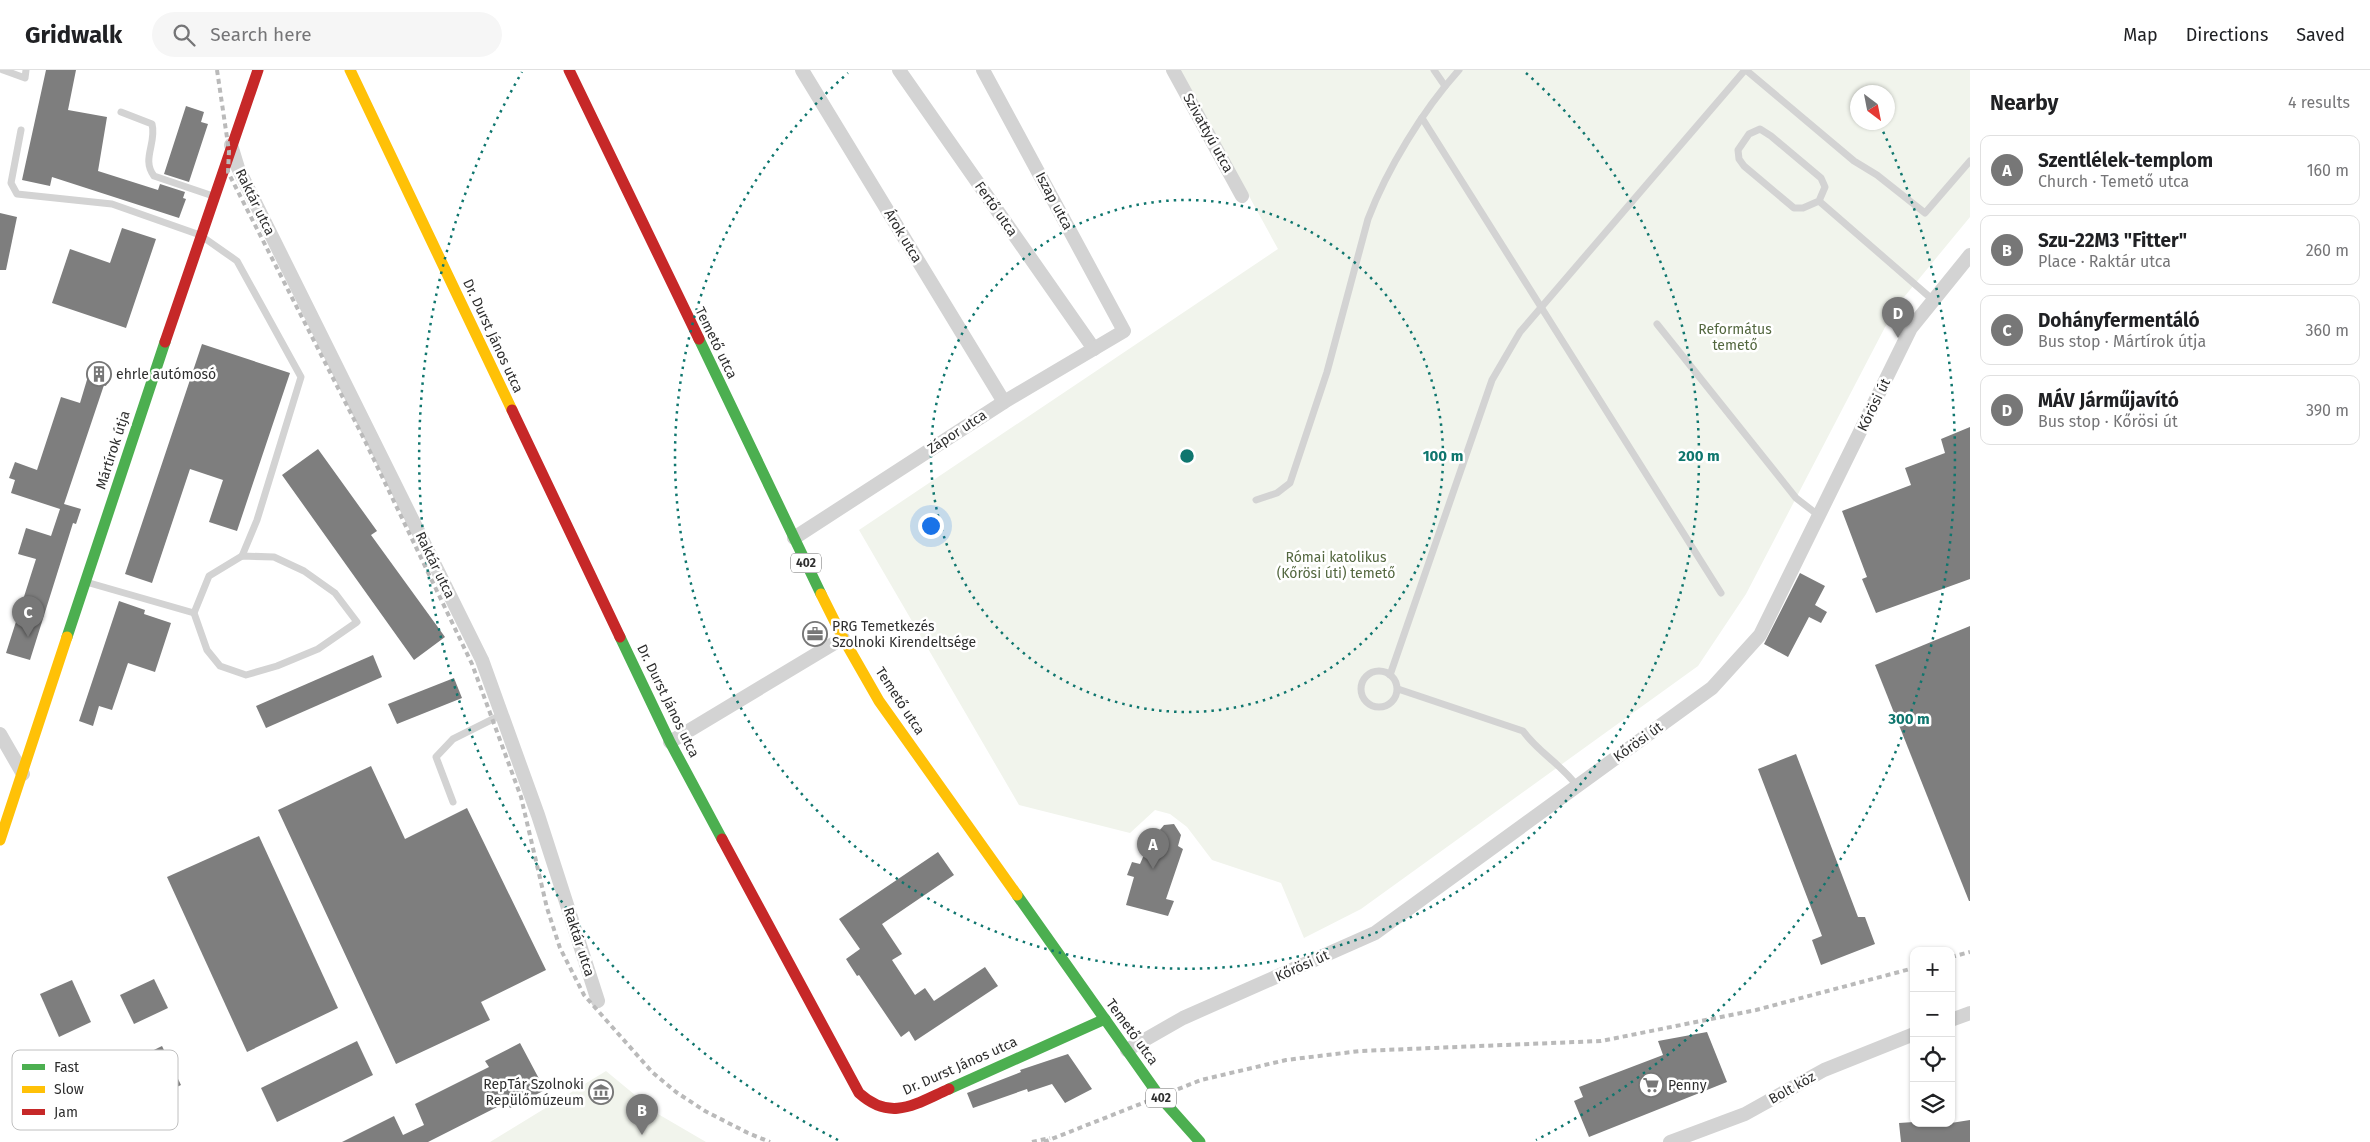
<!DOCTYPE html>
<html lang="en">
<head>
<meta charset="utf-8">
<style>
  body { margin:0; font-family:"Fira Sans",sans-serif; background:#f6f6f6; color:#202124 }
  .controls { position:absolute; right:15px; bottom:15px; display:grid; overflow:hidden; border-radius:10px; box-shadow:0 1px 4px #0004 }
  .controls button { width:45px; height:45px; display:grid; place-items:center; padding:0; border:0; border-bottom:1px solid #e0e0e0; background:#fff; color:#202124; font:25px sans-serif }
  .compass { position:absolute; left:1850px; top:15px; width:45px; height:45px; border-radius:50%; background:#fff; box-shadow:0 1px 4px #0004; rotate:148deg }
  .you { position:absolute; left:930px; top:455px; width:18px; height:18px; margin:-12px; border:4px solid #fff; border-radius:50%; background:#1a73e8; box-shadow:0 0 0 8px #1a73e833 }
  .badge { display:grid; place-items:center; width:32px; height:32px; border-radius:50%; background:#777; color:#fff; font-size:16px; font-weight:700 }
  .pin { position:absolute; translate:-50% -41px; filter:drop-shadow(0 1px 2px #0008) }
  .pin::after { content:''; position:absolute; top:26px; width:18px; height:15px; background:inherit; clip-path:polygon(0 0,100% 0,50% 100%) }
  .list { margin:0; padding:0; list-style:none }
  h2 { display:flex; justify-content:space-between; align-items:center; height:65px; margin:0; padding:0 20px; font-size:21px }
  h2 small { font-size:16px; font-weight:400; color:#757577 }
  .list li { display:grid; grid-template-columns:32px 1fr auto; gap:15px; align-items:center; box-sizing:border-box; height:70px; margin:0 10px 10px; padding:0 10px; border:1px solid #e0e0e0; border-radius:10px }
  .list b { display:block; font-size:19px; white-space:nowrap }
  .list p { margin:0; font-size:16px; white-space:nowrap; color:#757577 }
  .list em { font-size:16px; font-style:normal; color:#757577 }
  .icon { flex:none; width:28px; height:28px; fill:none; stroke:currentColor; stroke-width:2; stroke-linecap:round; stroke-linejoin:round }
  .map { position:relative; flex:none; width:1970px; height:1072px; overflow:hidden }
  header { display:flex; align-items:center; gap:30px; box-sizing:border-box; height:70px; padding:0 25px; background:#fff; border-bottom:1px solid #e0e0e0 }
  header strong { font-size:24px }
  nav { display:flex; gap:28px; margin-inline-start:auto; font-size:18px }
  .search { width:350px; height:45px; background:#f6f6f6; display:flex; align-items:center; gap:12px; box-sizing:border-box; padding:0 18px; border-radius:28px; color:#757577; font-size:19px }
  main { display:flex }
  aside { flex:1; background:#fff }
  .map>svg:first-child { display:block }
</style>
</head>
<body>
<header>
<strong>Gridwalk</strong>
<div class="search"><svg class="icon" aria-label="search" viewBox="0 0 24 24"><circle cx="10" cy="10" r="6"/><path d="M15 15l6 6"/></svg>Search here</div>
<nav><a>Map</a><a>Directions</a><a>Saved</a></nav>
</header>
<main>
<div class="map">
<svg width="1970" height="1072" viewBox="0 0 1970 1072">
  <rect width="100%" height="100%" fill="#fff"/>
  <g fill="#f1f4ec" fill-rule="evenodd">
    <path d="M1180,0H1970V147L1895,238L1746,524L1698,596L1361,839L1304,868L1281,813L1212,790L1187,757L1170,744L1155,740L1130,763L1019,735L859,460L1278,179ZM1858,22H1888V52H1858Z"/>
    <polygon points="606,1001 658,1044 706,1072 490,1072"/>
  </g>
  <g fill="#7e7e7e">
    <polygon points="46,0 76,0 68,40 107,47 98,101 158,120 160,114 185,122 183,128 186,129 179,148 52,107 50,116 22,110"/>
    <polygon points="186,36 204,42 201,52 208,54 189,112 164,104"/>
    <polygon points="0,143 17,147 6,200 0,200"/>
    <polygon points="122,158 156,169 126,258 52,233 70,179 110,193"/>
    <polygon points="202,274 290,303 237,461 209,452 223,410 190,399 152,513 125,504"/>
    <polygon points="92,293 111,299 106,316 104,315 64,434 81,439 76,454 73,453 30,590 6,583 36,489 18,484 26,458 51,466 60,439 11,423 15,410 9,408 15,392 37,400 61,327 80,333"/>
    <polygon points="1970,357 1970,509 1876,543 1862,509 1867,507 1842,441 1911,415 1905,398 1945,383 1941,369"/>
    <polygon points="318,379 377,461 371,465 445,567 414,590 282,405"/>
    <polygon points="1800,503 1825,516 1815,535 1827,542 1821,553 1809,547 1788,587 1764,574"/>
    <polygon points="119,531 145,540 144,544 171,553 155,602 128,593 112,640 99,636 93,656 79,651"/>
    <polygon points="1970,556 1970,831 1969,831 1875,595"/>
    <polygon points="373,585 382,607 266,658 256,636"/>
    <polygon points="454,608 462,628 397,654 388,634"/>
    <polygon points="1796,684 1858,847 1865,847 1875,874 1821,895 1812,870 1822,866 1758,699"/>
    <polygon points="371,696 405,769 467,738 546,900 481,932 490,950 396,994 278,740"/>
    <polygon points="1174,754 1181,765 1178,776 1183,779 1166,829 1174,831 1168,846 1126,835 1134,807 1127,805 1132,792 1140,794 1152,766 1154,767 1164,755"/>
    <polygon points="259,766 338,938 247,982 167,807"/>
    <polygon points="938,782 954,805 882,854 902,884 892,890 915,925 925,918 934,931 985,897 998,916 915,971 909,961 901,967 859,905 857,906 846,889 860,879 839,849"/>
    <polygon points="154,909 168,938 134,954 120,925"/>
    <polygon points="72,910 91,952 59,967 40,924"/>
    <polygon points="1707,962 1727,1012 1589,1067 1574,1031 1583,1027 1579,1017 1663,985 1658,971"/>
    <polygon points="357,971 373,1005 277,1052 261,1018"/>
    <polygon points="520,973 545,1020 510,1038 507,1032 428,1072 342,1072 394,1046 403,1065 424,1055 415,1034 489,997 485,991"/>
    <polygon points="162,976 181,1015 134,1038 115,999"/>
    <polygon points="1068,984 1092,1019 1065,1033 1052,1014 1028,1022 1027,1019 973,1038 967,1023 1021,1002 1020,1000"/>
    <polygon points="1970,1050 1970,1072 1901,1072 1899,1053 1914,1052 1914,1053 1951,1053"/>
  </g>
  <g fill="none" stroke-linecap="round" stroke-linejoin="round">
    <g stroke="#d3d3d3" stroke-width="7">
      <polyline points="3,0 25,8 26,0"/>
      <polyline points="1434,0 1445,16"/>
      <polyline points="1746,0 1854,91 1877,105 1925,143 1970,91"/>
      <path d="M121,42L152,54C157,73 141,89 154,106L213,126"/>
      <polyline points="1422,48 1721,523"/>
      <polyline points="21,60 11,113 17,124 112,134 200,165 237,191 301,307 257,450 242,486"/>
      <polyline points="1819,131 1825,117 1821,108 1771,66 1760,59 1749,64 1738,80 1739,89 1744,96 1794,138 1803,138 1819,131 1933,230"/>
      <polyline points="1657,254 1796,428 1818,445"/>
      <path d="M1256,430L1277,423L1290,413L1327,302L1368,149C1387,99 1423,40 1459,0"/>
      <polygon points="242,486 274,487 304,501 335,523 357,552 318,579 277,596 246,605 220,596 207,580 194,543 209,506"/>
      <polyline points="86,512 194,543"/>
      <circle cx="1379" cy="619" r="18"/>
      <polyline points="1390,605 1492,310 1520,262 1745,0"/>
      <path d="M1398,619L1523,661C1538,682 1562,695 1577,716"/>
      <polyline points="453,732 436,687 453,669 501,645"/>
    </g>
    <g stroke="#d3d3d3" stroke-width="14">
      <polyline points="802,0 1004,332"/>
      <polyline points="899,0 1094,279"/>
      <polyline points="1173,0 1242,126"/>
      <polyline points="231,75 238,98 482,590 538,745 598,931"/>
      <polyline points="794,468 1004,332 1124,261 983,0"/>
      <polyline points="0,664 23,704"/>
      <polyline points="670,672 843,568"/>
      <polyline points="1951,950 1970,943"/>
      <polyline points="1127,980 1183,948 1375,863 1712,618 1760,565 1911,258 1970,185"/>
      <polyline points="1670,1072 1745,1044 1824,1000 1914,964"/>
    </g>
    <g stroke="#4caf50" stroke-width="11">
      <polyline points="699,269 821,524"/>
      <polyline points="67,567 165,272"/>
      <polyline points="620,567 670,672 722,769"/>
      <polyline points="1017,825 1160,1027 1200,1072"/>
      <polyline points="949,1019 1105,949"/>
    </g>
    <g stroke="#ffc107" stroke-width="11">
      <polyline points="350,0 512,340"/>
      <polyline points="821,524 843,568 879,631 1017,825"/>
      <polyline points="0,770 67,567"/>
    </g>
    <g stroke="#c62828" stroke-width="11">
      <polyline points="569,0 699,269"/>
      <polyline points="165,272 258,0"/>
      <polyline points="512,340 620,567"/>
      <path d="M722,769L859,1023C891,1052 915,1034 949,1019"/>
    </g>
    <g stroke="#bababa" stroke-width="4" stroke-dasharray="5 4" stroke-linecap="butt">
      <polyline points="217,0 229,81 228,102 364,369 472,594 521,727 547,838 560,878 584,925 652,1002 676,1022 705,1041 748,1063 770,1072"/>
      <polyline points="1951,887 1970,882"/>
      <polyline points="1032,1072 1050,1068"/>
      <polyline points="1044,1072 1201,1010 1286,990 1360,981 1601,971 1756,940 1914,898"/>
    </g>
  </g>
  <g fill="none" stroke="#0f766e" stroke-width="2.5" stroke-dasharray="2.5 5">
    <circle cx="1187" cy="386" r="256"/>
    <path d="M1526 3A512 512 0 1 1 848 3"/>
    <path d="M838 1070A768 768 0 0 1 522 2M1880 55A768 768 0 0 1 1536 1070"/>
  </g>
  <defs>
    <symbol id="building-ring" viewBox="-11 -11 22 22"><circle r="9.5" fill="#fff" stroke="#777" stroke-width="1.5"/><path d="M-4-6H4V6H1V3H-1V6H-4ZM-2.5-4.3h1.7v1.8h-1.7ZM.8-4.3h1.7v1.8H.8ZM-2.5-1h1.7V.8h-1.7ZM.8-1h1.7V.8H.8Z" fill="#777"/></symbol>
    <symbol id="office-ring" viewBox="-11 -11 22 22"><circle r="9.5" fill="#fff" stroke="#777" stroke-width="1.5"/><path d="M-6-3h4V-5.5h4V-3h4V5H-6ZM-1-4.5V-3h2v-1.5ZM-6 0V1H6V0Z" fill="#777"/></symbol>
    <symbol id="supermarket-ring" viewBox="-11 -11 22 22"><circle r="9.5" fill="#fff" stroke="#777" stroke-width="1.5"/><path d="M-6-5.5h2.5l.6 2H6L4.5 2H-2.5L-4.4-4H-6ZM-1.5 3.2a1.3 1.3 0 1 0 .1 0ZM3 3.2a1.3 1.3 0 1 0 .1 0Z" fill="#777"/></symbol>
    <symbol id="museum-ring" viewBox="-11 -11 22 22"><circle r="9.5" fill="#fff" stroke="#777" stroke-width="1.5"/><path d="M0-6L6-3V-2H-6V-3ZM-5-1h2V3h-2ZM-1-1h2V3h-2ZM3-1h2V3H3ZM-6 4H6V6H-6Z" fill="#777"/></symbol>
  </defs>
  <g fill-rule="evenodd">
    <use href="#building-ring" x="85" y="290" width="28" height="28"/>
    <use href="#office-ring" x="801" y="550" width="28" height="28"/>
    <use href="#supermarket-ring" x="1637" y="1001" width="28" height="28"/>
    <use href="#museum-ring" x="587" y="1008" width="28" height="28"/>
  </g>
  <g text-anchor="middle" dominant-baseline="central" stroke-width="5" stroke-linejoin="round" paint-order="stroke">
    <g fill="#fff" stroke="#6d6d6d" stroke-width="1">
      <rect x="791" y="483.5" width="30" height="19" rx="4"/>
      <rect x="1146" y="1018.5" width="30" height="19" rx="4"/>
    </g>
    <g font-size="12" font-weight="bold" fill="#2e2e2e">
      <text x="806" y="493">402</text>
      <text x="1161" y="1028">402</text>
    </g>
    <g font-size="14" fill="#2e2e2e" stroke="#fff">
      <text transform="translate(1208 63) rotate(61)">Szivattyú utca</text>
      <text transform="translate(1054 131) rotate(62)">Iszap utca</text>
      <text transform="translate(255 132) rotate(64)">Raktár utca</text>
      <text transform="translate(996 139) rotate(55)">Fertő utca</text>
      <text transform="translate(903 166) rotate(59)">Árok utca</text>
      <text transform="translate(493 266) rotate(65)">Dr. Durst János utca</text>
      <text transform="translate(716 273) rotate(64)">Temető utca</text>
      <text transform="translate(1874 335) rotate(-64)">Kőrösi út</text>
      <text transform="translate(957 362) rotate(-33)">Zápor utca</text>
      <text transform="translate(113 380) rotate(-72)">Mártírok útja</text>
      <text transform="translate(435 495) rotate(64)">Raktár utca</text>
      <text transform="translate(668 631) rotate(64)">Dr. Durst János utca</text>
      <text transform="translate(900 631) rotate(57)">Temető utca</text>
      <text transform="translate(1638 672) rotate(-36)">Kőrösi út</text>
      <text transform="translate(579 872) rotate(72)">Raktár utca</text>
      <text transform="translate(1302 896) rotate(-24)">Kőrösi út</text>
      <text transform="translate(1132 962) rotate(54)">Temető utca</text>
      <text transform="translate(960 996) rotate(-24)">Dr. Durst János utca</text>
      <text transform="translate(1792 1018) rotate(-29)">Bolt köz</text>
    </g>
    <g font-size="14" fill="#53673f" stroke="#fff">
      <text x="1735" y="259">Református<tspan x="1735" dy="16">temető</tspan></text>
      <text x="1336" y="487">Római katolikus<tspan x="1336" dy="16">(Kőrösi úti) temető</tspan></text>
    </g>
    <g font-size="14" fill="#2e2e2e" stroke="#fff" text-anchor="start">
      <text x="116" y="304">ehrle autómosó</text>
      <text x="832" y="556">PRG Temetkezés<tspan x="832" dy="16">Szolnoki Kirendeltsége</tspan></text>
      <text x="584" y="1014" text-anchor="end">RepTár Szolnoki<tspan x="584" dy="16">Repülőmúzeum</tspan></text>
      <text x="1668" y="1015">Penny</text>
    </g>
  </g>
  <rect x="12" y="980" width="166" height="80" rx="8" fill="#fff" stroke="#c0c0c0" stroke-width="1"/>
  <rect x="22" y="994" width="23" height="6" fill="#4caf50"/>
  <rect x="22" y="1016" width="23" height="7" fill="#ffc107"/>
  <rect x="22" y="1039" width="23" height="6" fill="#c62828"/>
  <g font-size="14" fill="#2e2e2e">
    <text x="54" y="1002">Fast</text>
    <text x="54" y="1024">Slow</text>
    <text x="54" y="1047">Jam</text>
  </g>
  <circle cx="1187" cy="386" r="8" fill="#0f766e" stroke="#fff" stroke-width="2.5"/>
  <g font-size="15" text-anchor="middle" font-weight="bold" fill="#0f766e" stroke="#fff" stroke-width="5" stroke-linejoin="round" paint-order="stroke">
    <text x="1443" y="391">100 m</text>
    <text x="1699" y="391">200 m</text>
    <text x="1909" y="654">300 m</text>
  </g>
</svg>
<div class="controls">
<button>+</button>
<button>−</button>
<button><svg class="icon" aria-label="locate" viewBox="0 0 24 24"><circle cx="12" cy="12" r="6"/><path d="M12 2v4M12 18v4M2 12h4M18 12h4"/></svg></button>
<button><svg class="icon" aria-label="layers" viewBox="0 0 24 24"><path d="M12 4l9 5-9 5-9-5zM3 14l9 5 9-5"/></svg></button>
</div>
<svg class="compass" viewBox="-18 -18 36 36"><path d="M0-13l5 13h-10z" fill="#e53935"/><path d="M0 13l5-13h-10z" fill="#757577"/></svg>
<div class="you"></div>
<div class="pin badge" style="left:1153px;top:799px">A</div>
<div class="pin badge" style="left:642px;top:1065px">B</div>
<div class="pin badge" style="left:28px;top:567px">C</div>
<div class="pin badge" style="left:1898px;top:268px">D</div>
</div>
<aside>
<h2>Nearby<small>4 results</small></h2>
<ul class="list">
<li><span class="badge">A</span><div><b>Szentlélek-templom</b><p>Church · Temető utca</p></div><em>160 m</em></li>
<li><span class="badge">B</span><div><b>Szu-22M3 &quot;Fitter&quot;</b><p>Place · Raktár utca</p></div><em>260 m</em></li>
<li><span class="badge">C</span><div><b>Dohányfermentáló</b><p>Bus stop · Mártírok útja</p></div><em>360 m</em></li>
<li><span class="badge">D</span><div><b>MÁV Járműjavító</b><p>Bus stop · Kőrösi út</p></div><em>390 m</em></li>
</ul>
</aside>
</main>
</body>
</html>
